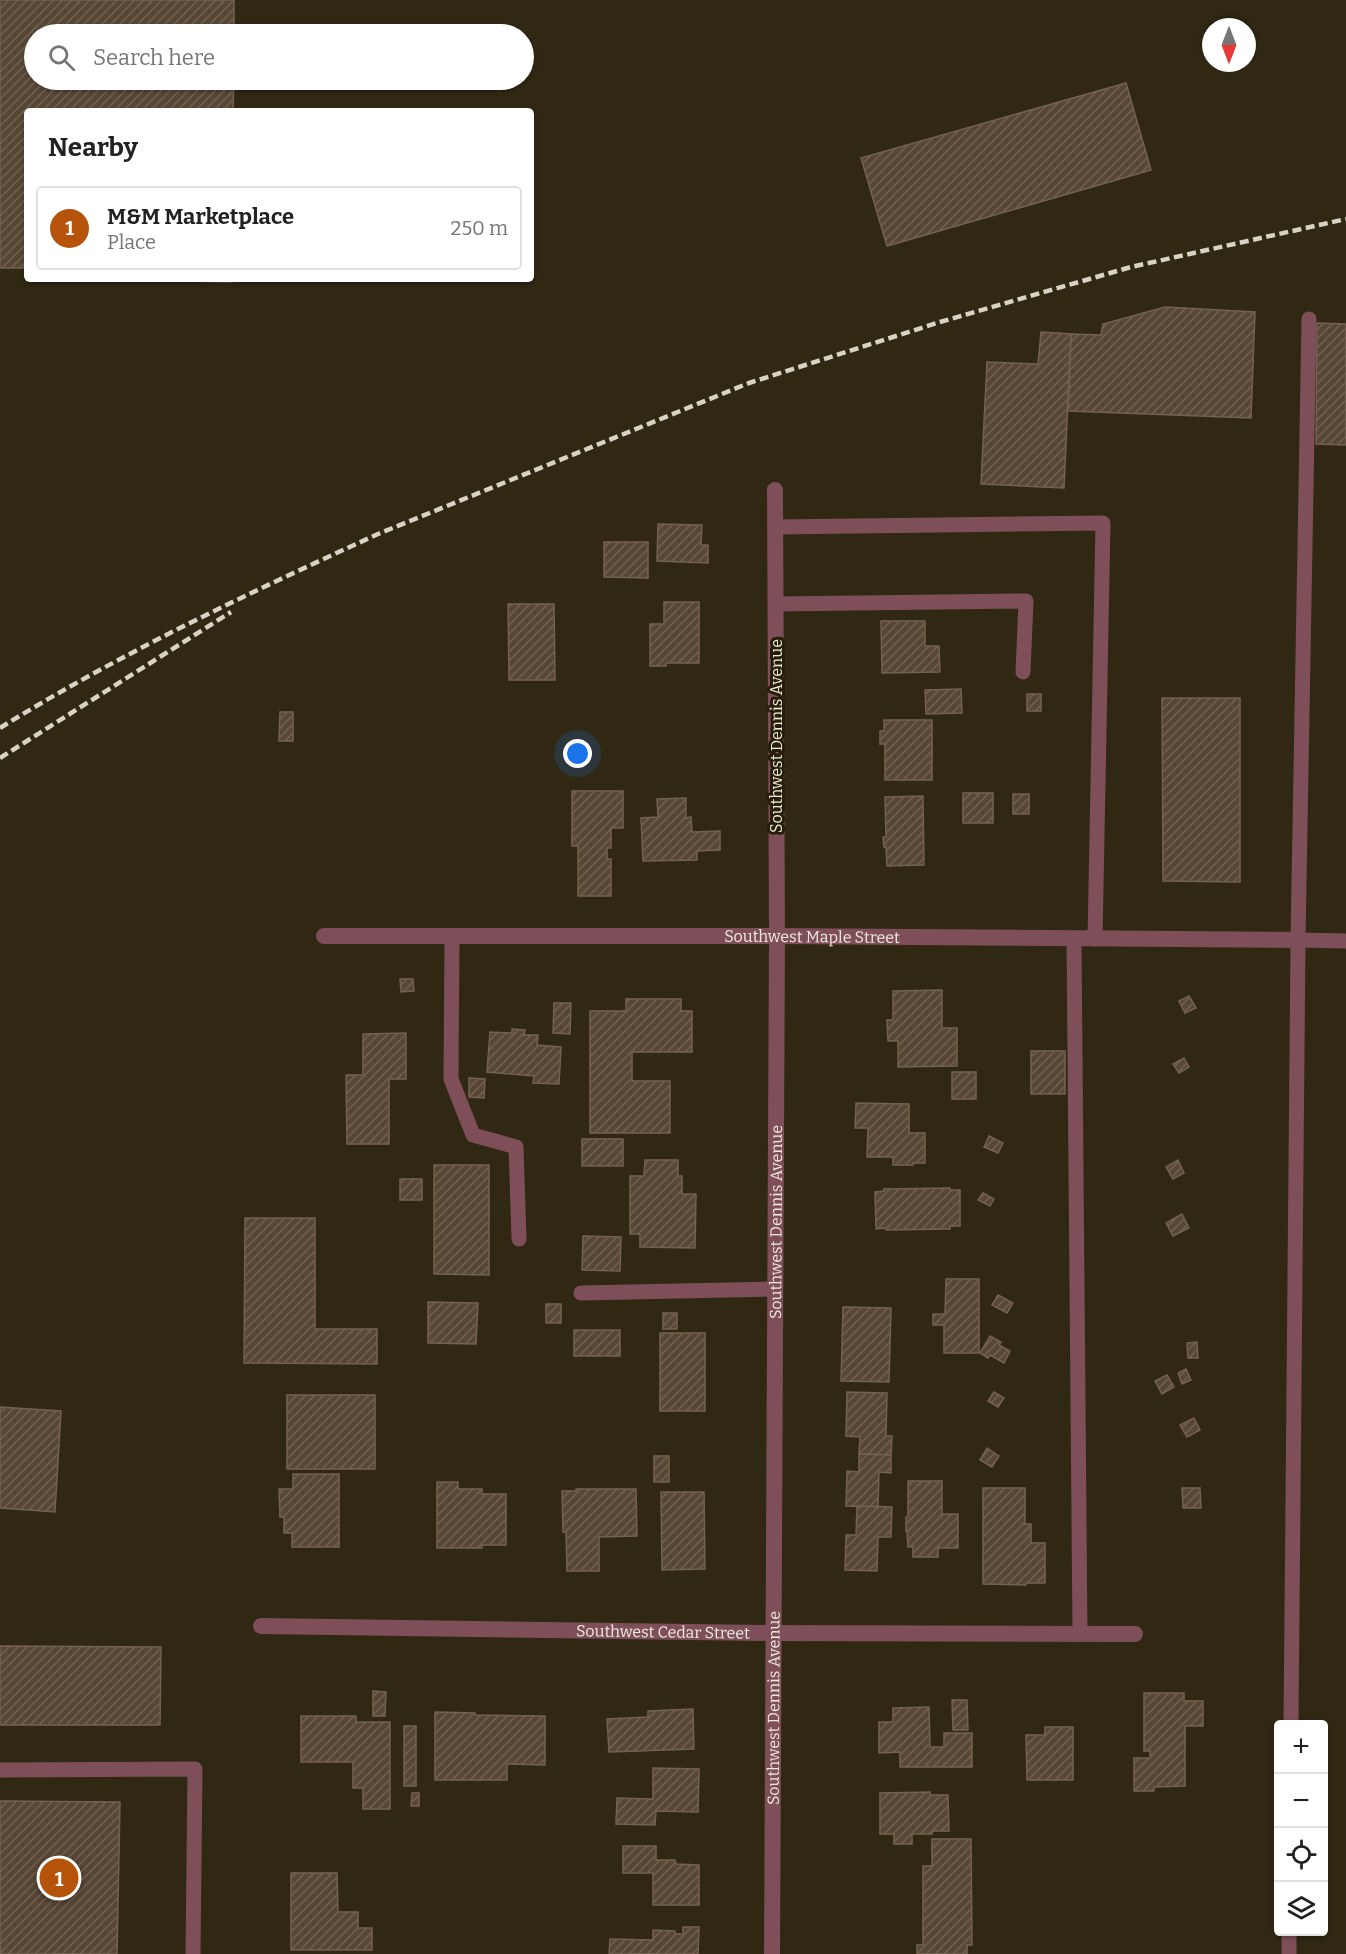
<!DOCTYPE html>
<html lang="en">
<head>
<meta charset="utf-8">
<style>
  body { margin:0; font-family:Bitter,serif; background:#f2f2f2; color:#222 }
  .controls { position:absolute; right:18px; bottom:18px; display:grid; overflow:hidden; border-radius:6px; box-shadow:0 2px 4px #0004 }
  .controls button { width:54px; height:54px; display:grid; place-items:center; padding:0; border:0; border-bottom:2px solid #e0e0e0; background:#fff; color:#222; font:30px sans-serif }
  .compass { position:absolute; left:1202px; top:18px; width:54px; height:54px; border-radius:50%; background:#fff; box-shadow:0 2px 4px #0004; rotate:180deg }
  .you { position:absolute; left:578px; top:754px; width:21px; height:21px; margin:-15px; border:4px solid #fff; border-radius:50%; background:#1a73e8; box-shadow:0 0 0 9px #1a73e833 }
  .badge { display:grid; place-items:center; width:39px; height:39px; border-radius:50%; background:#b45309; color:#fff; font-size:20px; font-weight:700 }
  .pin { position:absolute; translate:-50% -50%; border:3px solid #fff; box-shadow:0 2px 6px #0006 }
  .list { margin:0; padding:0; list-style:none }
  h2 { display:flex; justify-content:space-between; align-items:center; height:78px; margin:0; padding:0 24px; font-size:26px }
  h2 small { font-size:20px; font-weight:400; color:#767676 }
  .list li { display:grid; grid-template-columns:39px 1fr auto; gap:18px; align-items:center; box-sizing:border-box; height:84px; margin:0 12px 12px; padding:0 12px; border:2px solid #e0e0e0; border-radius:6px }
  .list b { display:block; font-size:22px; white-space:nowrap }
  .list p { margin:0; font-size:20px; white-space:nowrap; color:#767676 }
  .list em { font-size:20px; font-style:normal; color:#767676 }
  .icon { flex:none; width:33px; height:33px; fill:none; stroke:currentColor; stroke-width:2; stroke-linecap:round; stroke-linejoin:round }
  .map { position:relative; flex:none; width:1346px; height:1954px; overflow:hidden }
  .search { position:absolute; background:#fff; box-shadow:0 2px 4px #0004; left:24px; top:24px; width:510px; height:66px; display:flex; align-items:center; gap:15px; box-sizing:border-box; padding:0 21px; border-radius:33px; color:#767676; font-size:22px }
  .panel { position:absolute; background:#fff; box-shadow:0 2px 4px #0004; left:24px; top:108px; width:510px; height:174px; border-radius:6px }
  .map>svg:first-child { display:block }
</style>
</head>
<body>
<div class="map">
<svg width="1346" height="1954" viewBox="0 0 1346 1954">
  <defs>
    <pattern id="building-hatch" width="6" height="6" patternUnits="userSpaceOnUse" patternTransform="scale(1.5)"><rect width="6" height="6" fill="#584735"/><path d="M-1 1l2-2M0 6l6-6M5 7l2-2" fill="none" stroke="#706252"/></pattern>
  </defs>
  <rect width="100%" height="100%" fill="#302813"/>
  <g fill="url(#building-hatch)" stroke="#74614f" stroke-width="1.5">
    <polygon points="0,0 234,0 234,34 34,34 34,80 234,80 233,111 27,111 27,268 0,268"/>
    <polygon points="1126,83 1151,170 887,246 861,158"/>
    <polygon points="92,279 232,279 232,282"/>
    <polygon points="1165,307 1255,312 1251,418 1068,411 1071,334 1101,335 1103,324"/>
    <polygon points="1317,323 1346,324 1346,445 1316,444"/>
    <polygon points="1041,332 1071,334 1064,488 981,484 987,362 1038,364"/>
    <polygon points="658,524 702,525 701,545 708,545 708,563 657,561"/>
    <polygon points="604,542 648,542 648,578 604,577"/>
    <polygon points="664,602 699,602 699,663 666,663 666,666 650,666 650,624 664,624"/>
    <polygon points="508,604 554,604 555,680 509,680"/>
    <polygon points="881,621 925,621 925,646 939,646 940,672 882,673"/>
    <polygon points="961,689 962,713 926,714 925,690"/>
    <rect x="1027" y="694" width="14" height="17"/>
    <polygon points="1162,698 1240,698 1240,882 1163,881"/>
    <polygon points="280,712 293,712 293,741 279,741"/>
    <polygon points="884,720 932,720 932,780 885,780 885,744 880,744 880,731 884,731"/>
    <polygon points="572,791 623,791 623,828 611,828 611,848 607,848 607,859 611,859 611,896 578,896 578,846 572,846"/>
    <rect x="963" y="793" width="30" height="30"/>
    <rect x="1013" y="794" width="16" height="20"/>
    <polygon points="923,796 924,865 887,866 886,847 884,847 883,837 886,837 885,797"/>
    <polygon points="686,798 686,818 691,817 692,832 720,831 720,850 697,851 697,860 643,861 641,818 658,817 657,799"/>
    <polygon points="400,979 413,979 414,991 401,992"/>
    <polygon points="942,990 942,1028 957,1028 957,1066 898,1067 898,1041 888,1041 887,1020 893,1020 893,991"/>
    <polygon points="1189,996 1196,1008 1185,1013 1179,1001"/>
    <polygon points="626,999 681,999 681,1011 692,1011 692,1052 632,1052 632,1081 670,1081 670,1133 590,1133 590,1011 626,1011"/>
    <polygon points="554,1003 571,1003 570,1034 553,1033"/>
    <polygon points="512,1029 525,1030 524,1035 538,1035 537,1045 561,1047 559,1084 533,1083 534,1076 487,1072 490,1032 512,1033"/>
    <polygon points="406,1033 406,1079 389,1079 389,1144 347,1144 346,1075 363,1075 363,1034"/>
    <rect x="1031" y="1051" width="34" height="43"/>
    <polygon points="1184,1058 1189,1067 1179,1073 1173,1064"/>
    <rect x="952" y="1072" width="24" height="27"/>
    <polygon points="469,1078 485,1079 484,1098 469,1097"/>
    <polygon points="856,1103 909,1104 909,1133 925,1133 925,1163 913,1163 913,1165 893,1165 893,1157 867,1157 868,1128 855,1128"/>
    <polygon points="989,1136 1003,1143 998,1153 984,1147"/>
    <rect x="582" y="1139" width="41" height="27"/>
    <polygon points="645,1160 678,1160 678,1176 682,1176 682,1194 696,1194 695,1248 640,1247 640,1234 630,1234 630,1176 644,1176"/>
    <polygon points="1178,1160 1184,1173 1173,1179 1166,1167"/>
    <polygon points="434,1165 489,1165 489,1275 434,1274"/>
    <rect x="400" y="1179" width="22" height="21"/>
    <polygon points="950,1188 950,1190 960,1190 960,1226 950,1226 950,1229 886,1230 885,1228 876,1229 875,1192 884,1191 884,1189"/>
    <polygon points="983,1193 994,1199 990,1206 978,1200"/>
    <polygon points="1182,1214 1189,1228 1173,1236 1166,1223"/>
    <polygon points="245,1218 315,1218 315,1329 377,1329 377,1364 244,1363"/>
    <polygon points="583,1236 621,1237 620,1271 582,1270"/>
    <polygon points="946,1279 979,1279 979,1353 944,1353 944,1325 933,1325 933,1314 945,1314"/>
    <polygon points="998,1295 1013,1303 1007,1313 992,1305"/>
    <polygon points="428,1302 478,1303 476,1344 428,1343"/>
    <rect x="546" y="1304" width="15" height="19"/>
    <polygon points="843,1307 891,1308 889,1382 841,1381"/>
    <rect x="663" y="1313" width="14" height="16"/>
    <rect x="574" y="1330" width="46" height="26"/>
    <rect x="660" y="1333" width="45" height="78"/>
    <polygon points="990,1336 1001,1342 999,1345 1010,1351 1004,1363 990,1355 988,1358 980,1353"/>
    <polygon points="1197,1342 1198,1358 1188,1358 1187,1343"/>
    <polygon points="1186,1369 1191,1380 1182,1384 1178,1373"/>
    <polygon points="1167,1375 1174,1387 1162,1394 1155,1381"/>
    <polygon points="847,1392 887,1393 886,1436 892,1436 891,1455 859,1454 860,1437 846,1436"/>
    <polygon points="994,1392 1004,1398 998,1407 988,1401"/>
    <rect x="287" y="1395" width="88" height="74"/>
    <polygon points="0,1407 61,1411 55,1512 0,1508"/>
    <polygon points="1194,1418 1200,1430 1187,1437 1180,1425"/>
    <polygon points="987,1448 999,1456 992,1467 980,1460"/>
    <polygon points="859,1454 891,1455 891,1473 879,1472 878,1507 846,1506 847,1471 859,1472"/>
    <rect x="654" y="1456" width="15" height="26"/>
    <polygon points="293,1474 339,1474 339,1547 292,1547 292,1533 284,1533 284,1517 280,1517 279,1489 293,1489"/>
    <polygon points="908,1481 942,1481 942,1514 958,1514 958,1548 938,1548 938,1557 913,1557 913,1547 908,1547 907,1531 906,1531 906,1517 908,1517"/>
    <polygon points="437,1482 458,1482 458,1489 482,1489 482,1494 506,1494 506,1545 482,1545 482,1548 437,1548"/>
    <polygon points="983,1488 1025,1488 1025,1524 1031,1524 1031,1543 1045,1543 1045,1583 1026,1583 1026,1585 983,1584"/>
    <polygon points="1182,1488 1200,1488 1201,1508 1183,1508"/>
    <polygon points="576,1489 636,1489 637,1536 599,1537 599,1571 567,1571 566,1532 563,1532 562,1491 576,1491"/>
    <polygon points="661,1492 704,1492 705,1569 662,1570"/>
    <polygon points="857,1506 892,1507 891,1537 878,1537 877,1571 845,1570 846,1535 856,1535"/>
    <polygon points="0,1646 161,1647 160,1725 0,1725"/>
    <polygon points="373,1691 386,1692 385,1716 373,1716"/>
    <polygon points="1144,1693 1184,1693 1184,1701 1203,1701 1203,1726 1185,1726 1185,1786 1154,1787 1154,1791 1134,1791 1134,1758 1150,1758 1150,1751 1144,1751"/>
    <polygon points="952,1700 967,1700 968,1730 953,1730"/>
    <polygon points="929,1707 930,1747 944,1747 944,1733 972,1733 972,1767 900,1767 900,1752 879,1753 879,1722 893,1722 893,1708"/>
    <polygon points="693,1709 694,1749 609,1752 607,1719 648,1717 648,1711"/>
    <polygon points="435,1712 475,1713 475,1715 545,1716 545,1765 507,1764 507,1780 435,1780"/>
    <polygon points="301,1716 356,1716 356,1722 390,1722 390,1809 363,1809 363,1788 353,1788 353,1762 301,1762"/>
    <rect x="404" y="1726" width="12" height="60"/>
    <polygon points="1045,1727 1073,1727 1073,1780 1027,1780 1026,1735 1045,1735"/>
    <polygon points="653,1768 699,1769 698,1812 656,1811 655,1825 616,1824 617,1798 653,1799"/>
    <polygon points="930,1792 930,1795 948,1795 949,1831 932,1831 932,1834 912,1834 912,1844 894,1844 894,1834 880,1834 880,1793"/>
    <polygon points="412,1793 419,1793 419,1806 411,1806"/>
    <polygon points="0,1801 120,1802 117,1954 0,1954"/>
    <polygon points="932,1839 971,1839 972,1945 967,1945 967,1954 917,1954 917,1945 923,1945 923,1866 932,1866"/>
    <polygon points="623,1846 656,1846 656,1860 675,1860 676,1864 699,1865 699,1905 653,1905 653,1873 623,1873"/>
    <polygon points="291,1873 337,1873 338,1912 358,1912 358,1928 372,1928 372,1950 291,1950"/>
    <polygon points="683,1927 699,1927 698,1954 609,1954 610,1939 653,1940 653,1930 675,1931 675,1934 683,1934"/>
  </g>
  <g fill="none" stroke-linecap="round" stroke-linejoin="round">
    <g stroke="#7e4e59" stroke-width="15">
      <polyline points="776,527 1103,523 1095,939"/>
      <polyline points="776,604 1026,601 1023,672"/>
      <polyline points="452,936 451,1079 473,1135 516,1147 519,1239"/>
      <polyline points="1074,939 1080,1634"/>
      <polyline points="1298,940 1346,941"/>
      <polyline points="581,1293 774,1289"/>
      <polyline points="1291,1724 1298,940 1309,319"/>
      <polyline points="0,1770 195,1769 193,1954"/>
      <polyline points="1289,1954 1289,1932"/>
    </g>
    <g stroke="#7e4e59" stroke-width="16">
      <path id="s1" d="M324,936H777L1298,940"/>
      <path id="s2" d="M261,1626L773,1633L1135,1634"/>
      <path id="s3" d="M772,1954L777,936L775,490"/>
    </g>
    <g stroke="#d8d3c5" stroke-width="4.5" stroke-dasharray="9 4.5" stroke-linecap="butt">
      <path d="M0,728C119,654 251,592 378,534L749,383L940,322L1131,267L1346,219"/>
      <polyline points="0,758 231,612"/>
    </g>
  </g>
  <g text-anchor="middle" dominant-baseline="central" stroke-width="6" stroke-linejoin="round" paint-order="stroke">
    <g font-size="16" fill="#efeadd" stroke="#261e09">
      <text transform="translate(776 736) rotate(-90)">Southwest Dennis Avenue</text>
      <text stroke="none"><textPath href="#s1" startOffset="488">Southwest Maple Street</textPath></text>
      <text stroke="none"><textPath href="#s3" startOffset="732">Southwest Dennis Avenue</textPath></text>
      <text stroke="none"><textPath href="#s2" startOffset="402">Southwest Cedar Street</textPath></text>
      <text stroke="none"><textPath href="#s3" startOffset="246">Southwest Dennis Avenue</textPath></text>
    </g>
  </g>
</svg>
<div class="controls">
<button>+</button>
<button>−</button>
<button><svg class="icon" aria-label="locate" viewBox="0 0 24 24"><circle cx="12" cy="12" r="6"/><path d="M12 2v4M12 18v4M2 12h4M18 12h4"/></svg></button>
<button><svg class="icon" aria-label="layers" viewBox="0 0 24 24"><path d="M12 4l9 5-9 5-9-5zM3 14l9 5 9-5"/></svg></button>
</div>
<svg class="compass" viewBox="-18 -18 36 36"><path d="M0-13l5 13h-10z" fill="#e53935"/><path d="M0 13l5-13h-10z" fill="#767676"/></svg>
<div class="you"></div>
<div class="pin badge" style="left:59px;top:1878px">1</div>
<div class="search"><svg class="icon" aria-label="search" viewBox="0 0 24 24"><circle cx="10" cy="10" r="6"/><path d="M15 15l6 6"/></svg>Search here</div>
<section class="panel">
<h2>Nearby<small></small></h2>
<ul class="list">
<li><span class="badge">1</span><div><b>M&amp;M Marketplace</b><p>Place</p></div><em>250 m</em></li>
</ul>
</section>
</div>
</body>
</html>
